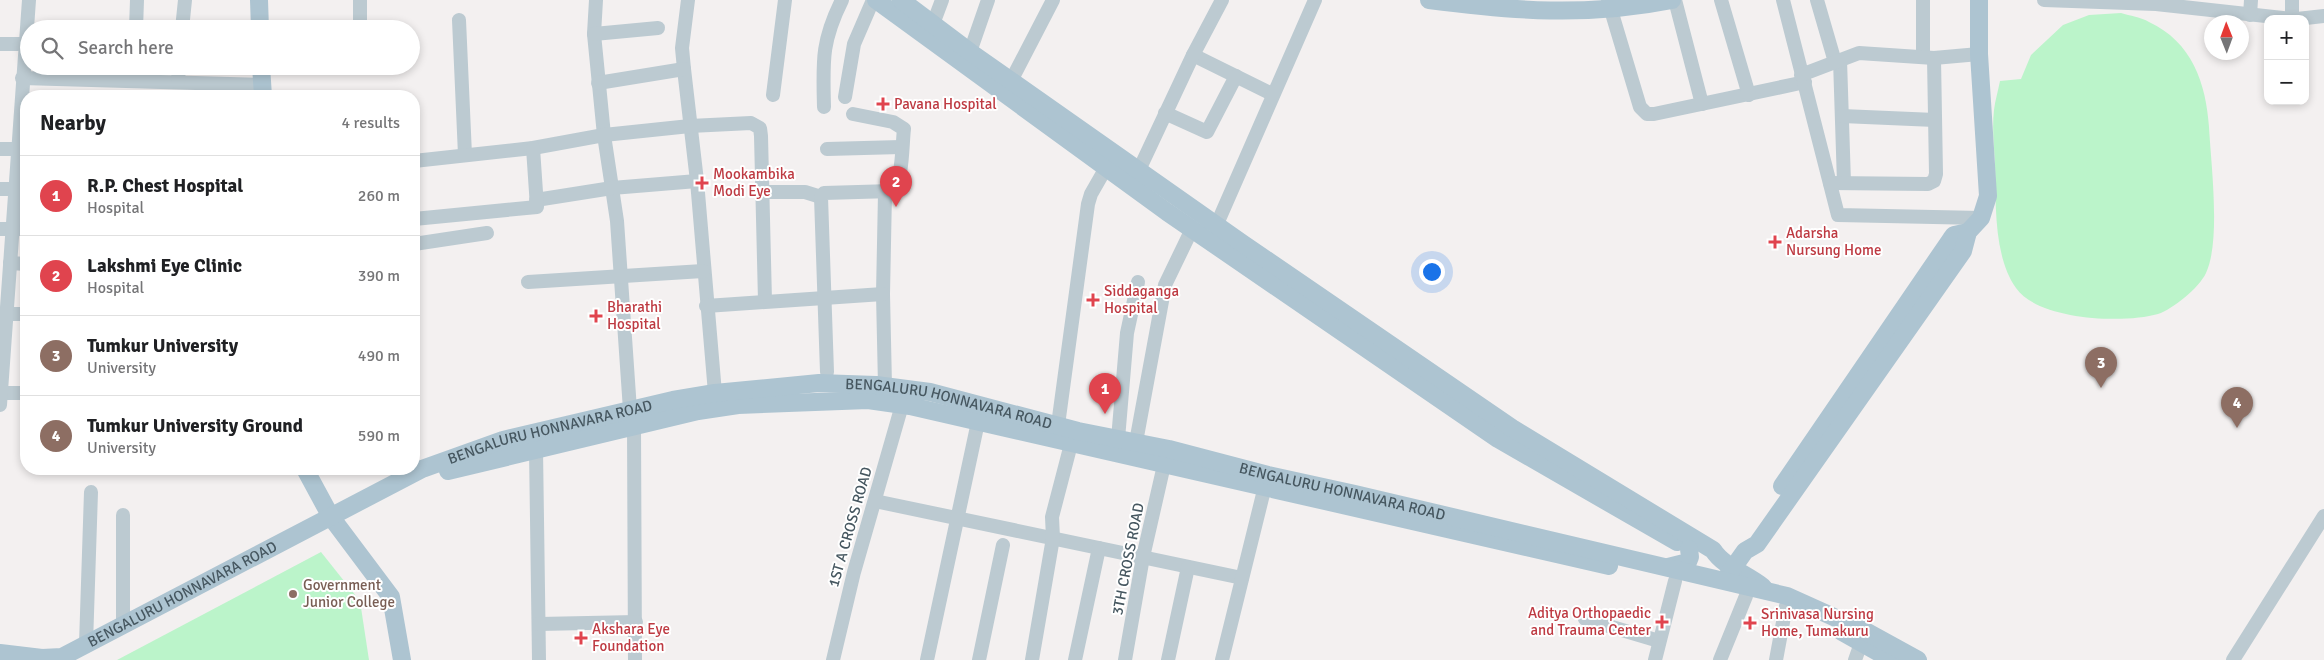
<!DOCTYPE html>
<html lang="en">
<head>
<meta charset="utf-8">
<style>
  body { margin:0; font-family:Signika,sans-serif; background:#f6f6f6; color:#202124 }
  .controls { position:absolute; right:15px; top:15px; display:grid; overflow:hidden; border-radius:10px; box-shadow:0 2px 8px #0003 }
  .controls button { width:45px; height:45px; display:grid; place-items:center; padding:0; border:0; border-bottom:1px solid #e0e0e0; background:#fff; color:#202124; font:25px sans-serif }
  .compass { position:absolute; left:2204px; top:15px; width:45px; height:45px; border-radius:50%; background:#fff; box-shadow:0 2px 8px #0003; rotate:359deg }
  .you { position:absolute; left:1431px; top:271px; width:18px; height:18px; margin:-12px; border:4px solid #fff; border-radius:50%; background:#1a73e8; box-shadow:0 0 0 8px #1a73e833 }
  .badge { display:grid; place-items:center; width:32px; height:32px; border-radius:50%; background:#078df5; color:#fff; font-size:16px; font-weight:700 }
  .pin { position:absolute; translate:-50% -41px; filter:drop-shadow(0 1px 2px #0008) }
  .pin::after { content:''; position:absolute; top:26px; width:18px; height:15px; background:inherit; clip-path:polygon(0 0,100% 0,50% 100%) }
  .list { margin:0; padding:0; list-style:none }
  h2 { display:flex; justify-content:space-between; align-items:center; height:65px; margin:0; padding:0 20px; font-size:21px }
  h2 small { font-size:16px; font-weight:400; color:#757577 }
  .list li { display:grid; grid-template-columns:32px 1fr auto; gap:15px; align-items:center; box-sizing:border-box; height:80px; padding:0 20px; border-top:1px solid #e0e0e0 }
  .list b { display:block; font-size:19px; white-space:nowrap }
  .list p { margin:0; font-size:16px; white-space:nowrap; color:#757577 }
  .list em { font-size:16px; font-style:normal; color:#757577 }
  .icon { flex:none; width:28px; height:28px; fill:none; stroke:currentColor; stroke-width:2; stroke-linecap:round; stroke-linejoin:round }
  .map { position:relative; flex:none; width:2324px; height:660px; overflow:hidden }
  .search { position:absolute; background:#fff; box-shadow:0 2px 8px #0003; left:20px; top:20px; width:400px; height:55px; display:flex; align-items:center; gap:12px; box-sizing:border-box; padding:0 18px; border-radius:28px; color:#757577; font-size:19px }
  .panel { position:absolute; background:#fff; box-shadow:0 2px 8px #0003; left:20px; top:90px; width:400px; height:385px; border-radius:20px }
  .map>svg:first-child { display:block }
</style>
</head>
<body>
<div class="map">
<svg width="2324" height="660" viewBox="0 0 2324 660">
  <rect width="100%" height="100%" fill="#f3f0f0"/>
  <g fill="#bbf4ca">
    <path d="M2121,13C2130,16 2141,17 2149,22C2192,42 2206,83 2209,127C2211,164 2221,241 2206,273C2199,288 2173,309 2158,314C2123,324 2038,320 2016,288C1993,256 1996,201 1995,163C1994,146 1992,128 1994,110C1995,101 1998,91 2000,81L2021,79L2031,55L2063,25L2089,15Z"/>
    <polygon points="321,552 360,601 369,660 117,660"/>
  </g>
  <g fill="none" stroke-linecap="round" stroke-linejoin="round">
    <g stroke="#bccad1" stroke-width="14">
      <polyline points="596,0 594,34 604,135 617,221 630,410"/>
      <polyline points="688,0 682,48 684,69 697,181 715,393"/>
      <polyline points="1608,0 1640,107 1647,114 1654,114 1805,82"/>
      <polyline points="1675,0 1702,104"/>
      <polyline points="1721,0 1749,95"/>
      <polyline points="1783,0 1838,215 1981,218"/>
      <polyline points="1817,0 1835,62"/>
      <polyline points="1923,0 1923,56"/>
      <polyline points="2044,0 2156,4 2293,19"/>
      <polyline points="2250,15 2251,0"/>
      <polyline points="2292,19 2292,0"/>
      <polyline points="2297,19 2324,16"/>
      <polyline points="459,20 465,155"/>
      <polyline points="136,29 137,0"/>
      <polyline points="182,29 185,0"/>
      <polyline points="360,29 360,0"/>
      <polyline points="930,32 942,0"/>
      <polyline points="594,34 658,28"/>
      <polyline points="0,44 24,44"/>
      <polyline points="970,52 988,0"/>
      <polyline points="1193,55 1272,94"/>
      <polyline points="1840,60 1844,183"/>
      <polyline points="1801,75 1859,53 1934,58 1979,54"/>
      <polyline points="22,78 261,85"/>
      <polyline points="1011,81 1053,0"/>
      <polyline points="178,82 179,66"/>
      <polyline points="598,83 684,69"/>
      <polyline points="773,95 785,0"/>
      <polyline points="845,97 854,44 873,0"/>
      <path d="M824,107C823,62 821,42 842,0"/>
      <polyline points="1165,113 1207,132 1236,76"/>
      <polyline points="1842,116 1935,120"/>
      <polyline points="0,149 18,149"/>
      <polyline points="827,149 901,147"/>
      <polyline points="414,161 533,148 604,135 690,126 751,123 760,128 761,136 765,301"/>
      <polyline points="1139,170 1193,55 1222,0"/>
      <polyline points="1830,183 1928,184 1934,181 1936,174 1934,58"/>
      <polyline points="0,189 15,189"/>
      <polyline points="762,192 805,192 821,197"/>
      <polyline points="885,193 883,294 885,386"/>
      <polyline points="536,200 612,188 697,181"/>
      <polyline points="414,219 537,207 533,148"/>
      <polyline points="1217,224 1315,0"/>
      <polyline points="0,229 26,229"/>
      <polyline points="414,244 487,233"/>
      <polyline points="10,263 26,264"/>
      <polyline points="528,282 703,271"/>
      <polyline points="706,306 883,294"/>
      <polyline points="0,314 26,314"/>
      <path d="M827,372L821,197L824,193L892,191C903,182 902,145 904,129L893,122L853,114"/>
      <polyline points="0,393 26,393"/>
      <polyline points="0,405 29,0"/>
      <polyline points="1058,425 1088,204 1091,194 1111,159"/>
      <polyline points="634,426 635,660"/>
      <polyline points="1118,439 1127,333 1138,282"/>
      <polyline points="1136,442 1165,285 1192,229"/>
      <polyline points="536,449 539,660"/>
      <polyline points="875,501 1242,578"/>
      <polyline points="123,515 123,625"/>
      <polyline points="1585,619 1659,641"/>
      <polyline points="539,624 636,622"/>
      <polyline points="86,644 91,492"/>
      <polyline points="833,660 854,572 902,405"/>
      <polyline points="927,660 978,422"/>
      <polyline points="979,660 1003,545"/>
      <polyline points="1032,660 1053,538 1052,517 1071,444"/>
      <polyline points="1075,660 1099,548"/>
      <polyline points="1125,660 1143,557 1164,465"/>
      <polyline points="1168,660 1188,567"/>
      <polyline points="1222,660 1267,478"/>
      <polyline points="1655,660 1675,581"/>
      <polyline points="1720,660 1746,596"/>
      <polyline points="1776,660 1786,606"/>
      <polyline points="1855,660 1861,643"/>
      <polyline points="2233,660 2324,516"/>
    </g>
    <g stroke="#adc4d1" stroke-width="18">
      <polyline points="259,0 260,29"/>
      <polyline points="876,0 1167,212 1498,439 1677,542"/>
      <path d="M901,0L970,52L1242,243L1512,428L1713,550C1724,567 1747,574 1763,587"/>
      <path d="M1429,0C1514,11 1587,17 1672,0"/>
      <polyline points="261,66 263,96"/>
      <polyline points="305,469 331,517 391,597 402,660"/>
      <polyline points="448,471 698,411 738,405 868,400 910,406 1609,566"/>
      <polyline points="1782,486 1951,239 1954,235 1968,232"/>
      <polyline points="1668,567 1688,562 1690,557 1689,549"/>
      <polyline points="1728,575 1745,551 1757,544 1963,251 1968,232 1981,218 1988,196 1979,54 1979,0"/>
      <polyline points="1842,632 1892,660"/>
      <path id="s1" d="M0,653L42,658L62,657L422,469L503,440L673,400L715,393L819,383L876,385L930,392L1078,431L1169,449L1268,475L1355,494L1787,596L1867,632L1918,660"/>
    </g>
  </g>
  <g fill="#e0444e" stroke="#fff" stroke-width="2">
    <path d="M880.5 96.5h5v5h5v5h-5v5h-5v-5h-5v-5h5z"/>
    <path d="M699.5 175.5h5v5h5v5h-5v5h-5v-5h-5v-5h5z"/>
    <path d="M1772.5 234.5h5v5h5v5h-5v5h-5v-5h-5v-5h5z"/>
    <path d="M1090.5 292.5h5v5h5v5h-5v5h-5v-5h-5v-5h5z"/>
    <path d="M593.5 308.5h5v5h5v5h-5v5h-5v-5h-5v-5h5z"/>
    <path d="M1659.5 614.5h5v5h5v5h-5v5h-5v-5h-5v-5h5z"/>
    <path d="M1747.5 615.5h5v5h5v5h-5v5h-5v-5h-5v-5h5z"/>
    <path d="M578.5 630.5h5v5h5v5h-5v5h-5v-5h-5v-5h5z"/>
  </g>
  <circle fill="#8d6e63" stroke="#fff" stroke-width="2" cx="293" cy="594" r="5"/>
  <g text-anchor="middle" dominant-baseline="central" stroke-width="4" stroke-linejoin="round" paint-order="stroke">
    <g font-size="15" fill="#be3a42" stroke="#fff" text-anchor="start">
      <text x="894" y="104">Pavana Hospital</text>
      <text x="713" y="174">Mookambika<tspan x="713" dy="17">Modi Eye</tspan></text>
      <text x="1786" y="233">Adarsha<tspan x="1786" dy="17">Nursung Home</tspan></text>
      <text x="1104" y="291">Siddaganga<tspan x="1104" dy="17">Hospital</tspan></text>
      <text x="607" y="307">Bharathi<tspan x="607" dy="17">Hospital</tspan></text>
      <text x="1651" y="613" text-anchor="end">Aditya Orthopaedic<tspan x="1651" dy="17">and Trauma Center</tspan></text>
      <text x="1761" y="614">Srinivasa Nursing<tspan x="1761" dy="17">Home, Tumakuru</tspan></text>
      <text x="592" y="629">Akshara Eye<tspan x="592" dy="17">Foundation</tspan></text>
    </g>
    <g font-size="15" fill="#465760" stroke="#fff">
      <text stroke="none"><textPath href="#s1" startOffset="1008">BENGALURU HONNAVARA ROAD</textPath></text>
      <text stroke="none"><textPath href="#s1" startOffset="602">BENGALURU HONNAVARA ROAD</textPath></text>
      <text stroke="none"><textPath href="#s1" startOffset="1412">BENGALURU HONNAVARA ROAD</textPath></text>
      <text transform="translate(850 527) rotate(-74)">1ST A CROSS ROAD</text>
      <text transform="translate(1128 559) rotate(-79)">3TH CROSS ROAD</text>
      <text stroke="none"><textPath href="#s1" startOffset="198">BENGALURU HONNAVARA ROAD</textPath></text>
    </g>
    <g font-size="15" fill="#785e54" stroke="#fff" text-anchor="start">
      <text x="303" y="585">Government<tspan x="303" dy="17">Junior College</tspan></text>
    </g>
  </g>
</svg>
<div class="controls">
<button>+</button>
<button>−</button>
</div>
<svg class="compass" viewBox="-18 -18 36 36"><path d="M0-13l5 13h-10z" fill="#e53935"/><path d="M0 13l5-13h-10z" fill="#757577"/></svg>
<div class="you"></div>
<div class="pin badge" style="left:1105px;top:414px;background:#e0444e">1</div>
<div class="pin badge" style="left:896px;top:207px;background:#e0444e">2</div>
<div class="pin badge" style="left:2101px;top:388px;background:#8d6e63">3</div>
<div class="pin badge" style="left:2237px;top:428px;background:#8d6e63">4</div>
<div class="search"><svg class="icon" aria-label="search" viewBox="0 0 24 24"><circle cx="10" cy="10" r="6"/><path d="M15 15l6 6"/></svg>Search here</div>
<section class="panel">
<h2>Nearby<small>4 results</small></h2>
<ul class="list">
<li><span class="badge" style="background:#e0444e">1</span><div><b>R.P. Chest Hospital</b><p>Hospital</p></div><em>260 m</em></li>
<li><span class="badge" style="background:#e0444e">2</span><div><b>Lakshmi Eye Clinic</b><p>Hospital</p></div><em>390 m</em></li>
<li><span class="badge" style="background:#8d6e63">3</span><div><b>Tumkur University</b><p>University</p></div><em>490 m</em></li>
<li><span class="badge" style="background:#8d6e63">4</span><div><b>Tumkur University Ground</b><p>University</p></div><em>590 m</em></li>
</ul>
</section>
</div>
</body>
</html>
